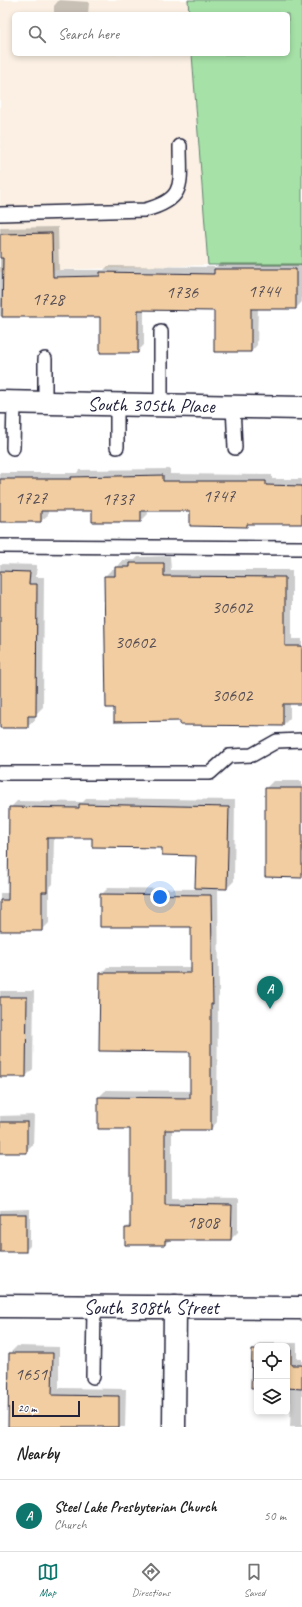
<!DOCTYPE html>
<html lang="en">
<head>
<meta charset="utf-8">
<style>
  body { margin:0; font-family:Caveat,sans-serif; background:#f6f6f6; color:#222 }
  .controls { position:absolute; right:12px; bottom:12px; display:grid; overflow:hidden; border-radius:6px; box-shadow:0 2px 6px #0003 }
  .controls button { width:36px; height:36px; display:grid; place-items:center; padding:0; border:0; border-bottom:1px solid #e0e0e0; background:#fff; color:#222; font:20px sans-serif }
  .scale { position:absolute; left:12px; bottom:10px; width:68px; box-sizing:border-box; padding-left:4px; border:2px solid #22223b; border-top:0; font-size:11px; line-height:14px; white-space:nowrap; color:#22223b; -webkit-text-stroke:3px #fff; paint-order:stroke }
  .you { position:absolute; left:160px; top:897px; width:14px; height:14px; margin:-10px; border:3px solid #fff; border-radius:50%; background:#1a73e8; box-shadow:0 0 0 6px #1a73e833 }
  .badge { display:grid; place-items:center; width:26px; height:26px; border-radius:50%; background:#0f766e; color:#fff; font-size:13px; font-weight:700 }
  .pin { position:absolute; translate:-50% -33px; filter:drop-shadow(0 1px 2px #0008) }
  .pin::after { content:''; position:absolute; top:21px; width:14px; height:12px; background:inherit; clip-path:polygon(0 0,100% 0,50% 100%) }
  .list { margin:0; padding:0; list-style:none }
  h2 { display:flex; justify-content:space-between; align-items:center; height:52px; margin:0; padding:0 16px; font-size:17px }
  h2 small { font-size:13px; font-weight:400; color:#767676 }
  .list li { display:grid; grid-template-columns:26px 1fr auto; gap:12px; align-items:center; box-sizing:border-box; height:72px; padding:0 16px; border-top:1px solid #e0e0e0 }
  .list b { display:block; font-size:15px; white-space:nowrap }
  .list p { margin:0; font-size:13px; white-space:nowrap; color:#767676 }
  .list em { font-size:13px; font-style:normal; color:#767676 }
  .icon { flex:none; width:22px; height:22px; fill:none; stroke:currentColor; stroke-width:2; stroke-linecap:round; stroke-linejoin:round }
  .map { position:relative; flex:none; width:302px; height:1427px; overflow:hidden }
  .search { position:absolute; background:#fff; box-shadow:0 2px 6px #0003; left:12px; right:12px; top:12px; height:44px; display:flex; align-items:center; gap:10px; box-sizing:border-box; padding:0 14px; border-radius:6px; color:#767676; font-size:15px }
  .sheet { height:124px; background:#fff }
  nav { display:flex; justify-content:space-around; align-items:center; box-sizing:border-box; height:56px; border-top:1px solid #e0e0e0; background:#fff; font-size:11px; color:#767676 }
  nav a { display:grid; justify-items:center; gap:2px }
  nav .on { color:#0f766e }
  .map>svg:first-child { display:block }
</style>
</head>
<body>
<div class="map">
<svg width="302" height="1427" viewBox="0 0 302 1427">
  <rect width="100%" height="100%" fill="#fff"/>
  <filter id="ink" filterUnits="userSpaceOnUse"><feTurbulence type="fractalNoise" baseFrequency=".025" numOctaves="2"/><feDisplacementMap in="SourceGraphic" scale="8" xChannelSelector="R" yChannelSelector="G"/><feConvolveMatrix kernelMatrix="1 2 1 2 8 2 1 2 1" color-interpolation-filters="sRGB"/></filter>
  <g filter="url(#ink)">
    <polygon fill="#fbf0e3" points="0,0 188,0 189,14 14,14 14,54 192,54 208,265 0,272"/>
    <polygon fill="#a6e1a7" stroke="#648271" points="188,0 302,0 302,265 208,265 192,54 288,54 288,14 189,14"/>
    <g fill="#0003">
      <polygon points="59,0 89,2 88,14 54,14 54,6"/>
      <polygon points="58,227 59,270 104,270 108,266 216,267 221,263 302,263 302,302 296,308 258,308 257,345 251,352 214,310 144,309 144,345 137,352 101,316 0,316 0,228"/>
      <polygon points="170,469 170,474 272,475 272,479 302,479 302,523 249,523 246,526 191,510 147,510 148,514 141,521 93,510 48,510 48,515 41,521 0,521 0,473 77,473 79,470"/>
      <polygon points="170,556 171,570 292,570 292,639 302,639 302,703 290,703 290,718 283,725 181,720 105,576 112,569 116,569 123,560 135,560 138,557"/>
      <polygon points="0,564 37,565 36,577 44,577 43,707 35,715 35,720 27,727 0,727"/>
      <polygon points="273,781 302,781 302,877 266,788"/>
      <polygon points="87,798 235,800 234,881 227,888 218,888 219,996 218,998 217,1122 211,1129 172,1129 172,1198 238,1199 238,1232 231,1239 171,1239 165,1244 126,1244 126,1228 131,1223 131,1128 99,1097 106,1090 191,1091 191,1051 101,974 107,967 192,967 192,926 101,895 108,888 196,889 197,855 163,847 93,837 54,837 53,884 49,888 49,923 42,930 0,930 0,893 9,893 10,808 17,801 83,802"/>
      <polygon points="0,991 34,991 33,1069 26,1076 0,1076"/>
      <polygon points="34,1115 33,1145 26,1152 0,1152 0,1116"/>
      <polygon points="30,1209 30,1246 25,1251 0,1251 0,1210"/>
      <polygon points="259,1343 297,1343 297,1359 302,1359 302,1427 290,1427 291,1402 287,1402 287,1346 257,1346 257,1387 252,1387 253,1350"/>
      <polygon points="17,1346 59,1347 59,1388 126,1389 125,1427 9,1427 10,1353"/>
    </g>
    <g fill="#f1cda1" stroke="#22223b">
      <polygon points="52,233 53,277 100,276 100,272 214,274 214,269 296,269 296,309 251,309 251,352 214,352 214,311 138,310 138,353 100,353 100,317 2,317 3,258 0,258 0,234"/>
      <polygon points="163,475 163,481 266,481 266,485 302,486 302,524 247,524 247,527 190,526 190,511 141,511 141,522 92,522 92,511 41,511 41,522 0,522 0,479 71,479 71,477"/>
      <polygon points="130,563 164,563 164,576 285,577 285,646 302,646 302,704 283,704 283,726 180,725 180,721 114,722 114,708 106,708 104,576 115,576 115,567 130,567"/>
      <polygon points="0,571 30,572 29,584 37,584 36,716 28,716 28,728 0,728"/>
      <polygon points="265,788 302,788 302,878 265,877"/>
      <polygon points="79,804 229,807 227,889 195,888 196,856 162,855 162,848 92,847 92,838 47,838 47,892 42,892 42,931 0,931 0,900 8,900 9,807 79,808"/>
      <polygon points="100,894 211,895 213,1004 211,1004 211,1130 165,1130 165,1204 232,1205 231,1240 165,1240 165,1245 125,1245 125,1228 130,1228 130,1129 98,1129 98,1097 190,1098 190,1052 99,1051 100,973 191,973 191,927 100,927"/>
      <polygon points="0,997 27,997 26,1077 0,1077"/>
      <rect x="0" y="1122" width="27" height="31"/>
      <rect x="0" y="1214" width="26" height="38"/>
      <polygon points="252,1350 257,1350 257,1388 251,1388"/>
      <polygon points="287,1350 291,1350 291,1365 302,1365 302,1389 287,1388"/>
      <polygon points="9,1353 53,1353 52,1395 119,1396 119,1427 8,1427"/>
    </g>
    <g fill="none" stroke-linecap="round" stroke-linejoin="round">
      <defs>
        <g id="service">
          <path d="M0,214L145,210C187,199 180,183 180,146"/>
          <polyline points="161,332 161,405"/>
          <polyline points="45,359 45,403"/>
          <polyline points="233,406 235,448"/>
          <polyline points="117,447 117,405"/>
          <polyline points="13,448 14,403"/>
          <polyline points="0,546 302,548"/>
          <polyline points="0,773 210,773 229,756 252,755 277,741 302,740"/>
          <polyline points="93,1377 94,1307"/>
        </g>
        <g id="minor">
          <polyline points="0,402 302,408"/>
          <polyline points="174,1427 175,1307"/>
        </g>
        <polyline id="tertiary" points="0,1306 302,1308"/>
      </defs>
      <use href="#service" stroke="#22223b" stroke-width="16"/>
      <use href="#minor" stroke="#22223b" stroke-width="25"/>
      <use href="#tertiary" stroke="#22223b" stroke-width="25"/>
      <use href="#service" stroke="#fff" stroke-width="13"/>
      <use href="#minor" stroke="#fff" stroke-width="22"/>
      <use href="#tertiary" stroke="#fff" stroke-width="22"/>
    </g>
  </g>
  <g text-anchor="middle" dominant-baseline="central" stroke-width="3" stroke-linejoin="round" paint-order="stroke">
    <g font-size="18" fill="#564d54">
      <text x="264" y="291">1744</text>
      <text x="182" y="292">1736</text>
      <text x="48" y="299">1728</text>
      <text x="219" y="496">1747</text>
      <text x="31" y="498">1727</text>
      <text x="118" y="499">1737</text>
      <text x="232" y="607">30602</text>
      <text x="135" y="642">30602</text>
      <text x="232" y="695">30602</text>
      <text x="203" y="1222">1808</text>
      <text x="31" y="1374">1651</text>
    </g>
    <g font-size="20" fill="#22223b" stroke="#fff">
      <text transform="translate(151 405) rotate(1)">South 305th Place</text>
      <text x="151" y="1307">South 308th Street</text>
    </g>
  </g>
</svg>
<div class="controls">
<button><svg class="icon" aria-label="locate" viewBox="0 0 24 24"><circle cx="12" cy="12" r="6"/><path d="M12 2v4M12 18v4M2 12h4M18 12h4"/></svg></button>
<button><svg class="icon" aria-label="layers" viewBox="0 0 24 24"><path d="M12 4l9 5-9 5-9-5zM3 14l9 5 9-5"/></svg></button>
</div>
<div class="scale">20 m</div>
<div class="you"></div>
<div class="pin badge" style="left:270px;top:1009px">A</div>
<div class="search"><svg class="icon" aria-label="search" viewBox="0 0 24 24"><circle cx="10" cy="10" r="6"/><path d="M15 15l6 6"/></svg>Search here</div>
</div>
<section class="sheet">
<h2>Nearby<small></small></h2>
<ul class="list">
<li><span class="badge">A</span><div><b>Steel Lake Presbyterian Church</b><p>Church</p></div><em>50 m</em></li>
</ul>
</section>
<nav>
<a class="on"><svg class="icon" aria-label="map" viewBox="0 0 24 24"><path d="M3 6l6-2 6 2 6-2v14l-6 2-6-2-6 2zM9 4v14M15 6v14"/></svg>Map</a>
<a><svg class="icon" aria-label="directions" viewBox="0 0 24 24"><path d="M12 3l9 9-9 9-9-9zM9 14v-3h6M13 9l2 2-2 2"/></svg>Directions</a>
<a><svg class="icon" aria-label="saved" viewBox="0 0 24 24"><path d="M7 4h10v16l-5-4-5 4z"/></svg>Saved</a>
</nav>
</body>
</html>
